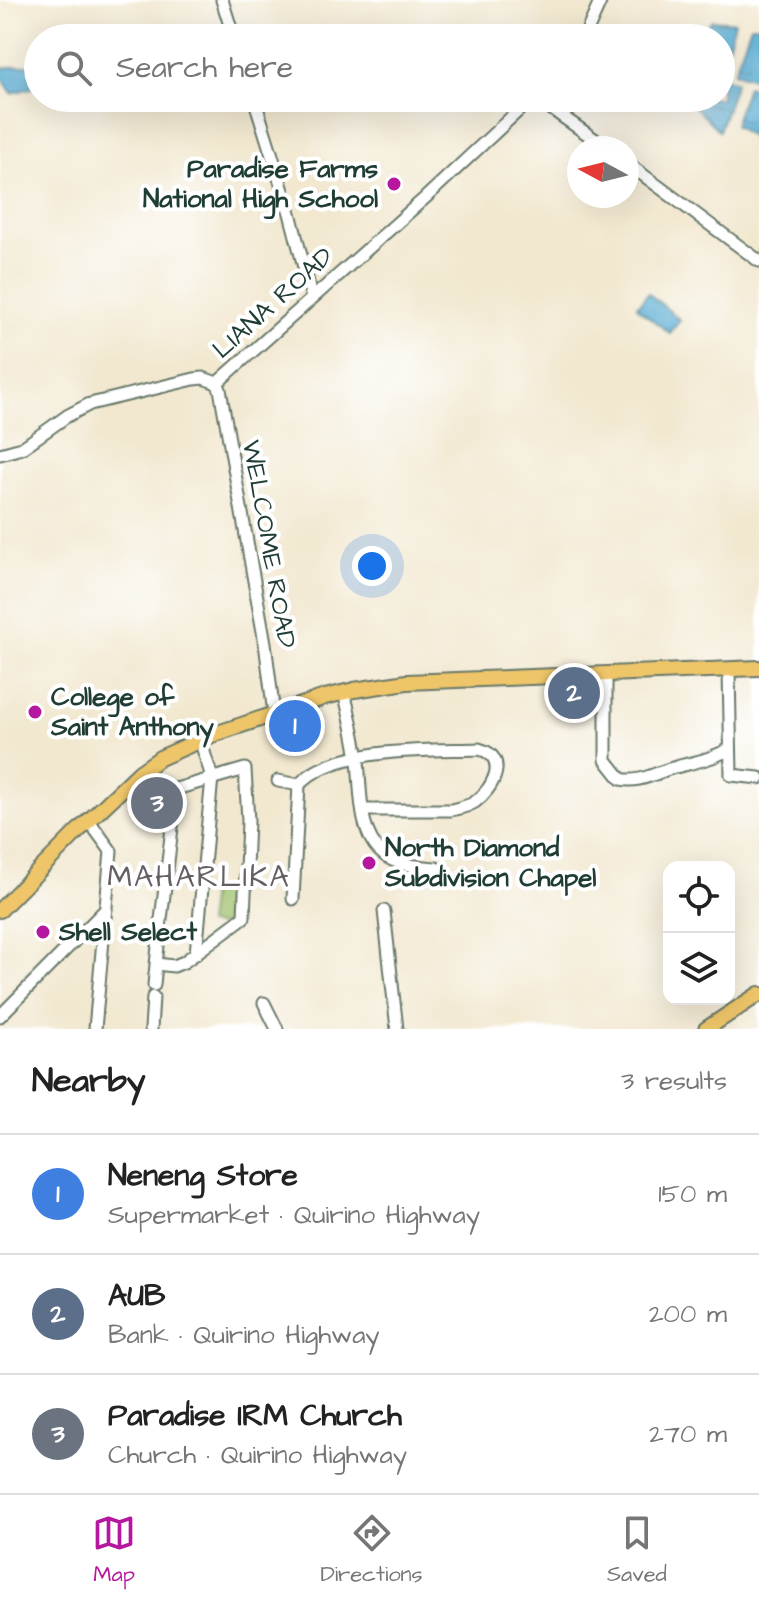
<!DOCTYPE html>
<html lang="en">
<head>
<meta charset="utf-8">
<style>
  body { margin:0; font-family:"Architects Daughter",sans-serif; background:#f2f2f2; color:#222 }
  .controls { position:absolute; right:24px; bottom:24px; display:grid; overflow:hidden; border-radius:16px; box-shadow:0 8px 32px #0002 }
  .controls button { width:72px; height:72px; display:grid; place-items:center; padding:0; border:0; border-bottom:2px solid #e0e0e0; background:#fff; color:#222; font:40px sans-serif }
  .compass { position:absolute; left:567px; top:136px; width:72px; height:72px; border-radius:50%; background:#fff; box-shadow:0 8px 32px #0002; rotate:277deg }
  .you { position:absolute; left:372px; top:566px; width:28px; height:28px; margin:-20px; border:6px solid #fff; border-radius:50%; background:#1a73e8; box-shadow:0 0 0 12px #1a73e833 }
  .badge { display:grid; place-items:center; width:52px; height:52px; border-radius:50%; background:#b5179e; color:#fff; font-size:26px; font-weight:700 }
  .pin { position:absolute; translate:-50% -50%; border:4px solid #fff; box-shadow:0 2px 8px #0006 }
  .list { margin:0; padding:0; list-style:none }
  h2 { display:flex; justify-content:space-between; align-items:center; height:104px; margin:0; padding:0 32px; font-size:34px }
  h2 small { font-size:26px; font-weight:400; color:#767676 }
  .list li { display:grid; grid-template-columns:52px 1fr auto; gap:24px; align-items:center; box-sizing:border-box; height:120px; padding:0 32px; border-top:2px solid #e0e0e0 }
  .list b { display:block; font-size:30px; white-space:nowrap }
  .list p { margin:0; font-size:26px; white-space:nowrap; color:#767676 }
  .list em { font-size:26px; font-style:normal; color:#767676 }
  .icon { flex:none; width:44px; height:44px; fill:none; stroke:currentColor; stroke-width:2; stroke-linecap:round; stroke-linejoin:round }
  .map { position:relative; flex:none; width:759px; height:1029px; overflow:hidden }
  .search { position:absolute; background:#fff; box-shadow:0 8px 32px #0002; left:24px; right:24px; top:24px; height:88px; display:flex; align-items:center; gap:20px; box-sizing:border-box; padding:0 28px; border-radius:44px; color:#767676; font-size:30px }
  .sheet { height:464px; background:#fff }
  nav { display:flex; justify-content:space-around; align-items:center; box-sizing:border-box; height:112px; border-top:2px solid #e0e0e0; background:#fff; font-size:22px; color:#767676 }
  nav a { display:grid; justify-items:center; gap:4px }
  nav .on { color:#b5179e }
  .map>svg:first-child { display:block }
</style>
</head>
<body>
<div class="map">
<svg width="759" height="1029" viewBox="0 0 759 1029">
  <defs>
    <pattern id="water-ripples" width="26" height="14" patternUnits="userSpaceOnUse" patternTransform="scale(2)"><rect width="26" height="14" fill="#55aad1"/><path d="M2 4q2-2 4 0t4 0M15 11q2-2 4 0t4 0" fill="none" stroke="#468caa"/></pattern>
  </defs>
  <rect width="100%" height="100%" fill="#fff"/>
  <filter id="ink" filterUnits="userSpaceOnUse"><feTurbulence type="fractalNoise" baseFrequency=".0125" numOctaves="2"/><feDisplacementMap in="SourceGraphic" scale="16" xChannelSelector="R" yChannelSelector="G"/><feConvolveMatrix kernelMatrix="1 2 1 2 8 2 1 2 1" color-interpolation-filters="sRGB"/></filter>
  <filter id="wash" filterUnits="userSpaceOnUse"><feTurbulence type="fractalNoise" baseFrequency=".006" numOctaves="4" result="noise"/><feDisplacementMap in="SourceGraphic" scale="32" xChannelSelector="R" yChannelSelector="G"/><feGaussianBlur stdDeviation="1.8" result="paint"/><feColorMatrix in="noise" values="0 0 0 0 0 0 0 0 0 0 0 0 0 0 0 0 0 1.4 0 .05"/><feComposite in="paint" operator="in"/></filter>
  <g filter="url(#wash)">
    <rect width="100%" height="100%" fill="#f2e8d0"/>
    <polygon fill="#9fc16a" stroke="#5f7f4f" stroke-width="2" points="211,890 235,893 231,927 207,924"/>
    <g fill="url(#water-ripples)" stroke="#3a7482" stroke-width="2">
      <polygon points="712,20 735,22 722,68 721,38 697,38"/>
      <polygon points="751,25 759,25 759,80 734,72"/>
      <polygon points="38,64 38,86 12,93 0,75 2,68"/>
      <polygon points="721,77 736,82 719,131 686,98 721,98"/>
      <polygon points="747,86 759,90 759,148 750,136 734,125"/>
      <polygon points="648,293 680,320 670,333 638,309 637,306"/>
    </g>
  </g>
  <g filter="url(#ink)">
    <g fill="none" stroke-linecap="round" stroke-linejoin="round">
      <defs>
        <g id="minor">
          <polyline points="222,0 234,38"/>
          <polyline points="584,38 601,0"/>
          <polyline points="254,98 290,213 312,298"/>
          <polyline points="536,98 607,148"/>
          <polyline points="627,163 759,261"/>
          <polyline points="217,383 425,198 532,98"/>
          <polyline points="217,383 220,389 265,643 274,714"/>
          <polyline points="0,454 22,448 67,416 90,404 194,379 203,378 217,383"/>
          <polyline points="729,669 731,775 759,778"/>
          <path d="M606,674V760L621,779C640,784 658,771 676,767C699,761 708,760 730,749"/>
          <path d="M344,692C349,712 354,732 357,753C362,784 356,832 383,854C397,866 418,866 436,868"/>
          <polyline points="278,781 299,785"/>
          <polyline points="89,821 111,851 95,1029"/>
          <path d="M293,899L299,785C332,746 431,751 479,749C510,757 493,789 475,802C467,807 459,808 451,810H363"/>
          <polyline points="384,911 397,1029"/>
          <polyline points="196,954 212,777 200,740"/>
          <path d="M154,985C160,919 170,854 176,789L245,769L248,821L244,917L184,962L174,966L156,964"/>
          <polyline points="264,1003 277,1029"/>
          <polyline points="0,1016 106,909"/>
          <polyline points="151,1029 153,997"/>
        </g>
        <g id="major">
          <polyline points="0,910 78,831 140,772 160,758 212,735 325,697 354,690 407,682 759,668"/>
          <polyline points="706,1029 759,994"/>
        </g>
      </defs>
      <use href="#minor" stroke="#69796b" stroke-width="15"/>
      <use href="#major" stroke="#69796b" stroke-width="18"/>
      <use href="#minor" stroke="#fff" stroke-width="11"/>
      <use href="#major" stroke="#eec569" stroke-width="14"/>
    </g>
  </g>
  <g fill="#b5179e" stroke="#fff" stroke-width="3">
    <circle cx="394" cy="184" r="8"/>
    <circle cx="35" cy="712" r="8"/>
    <circle cx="369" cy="863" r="8"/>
    <circle cx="43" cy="932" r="8"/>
  </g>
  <g text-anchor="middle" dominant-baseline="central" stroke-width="8" stroke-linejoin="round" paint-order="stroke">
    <g font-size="26" font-weight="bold" fill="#1f3d34" stroke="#fff" text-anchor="start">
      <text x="378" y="169" text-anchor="end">Paradise Farms<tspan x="378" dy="30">National High School</tspan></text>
      <text x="51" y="697">College of<tspan x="51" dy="30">Saint Anthony</tspan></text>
      <text x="385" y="848">North Diamond<tspan x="385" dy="30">Subdivision Chapel</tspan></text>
      <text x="59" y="932">Shell Select</text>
    </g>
    <g font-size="26" fill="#1f3d34" stroke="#fff">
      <text transform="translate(273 303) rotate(-42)">LIANA ROAD</text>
      <text transform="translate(269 544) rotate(80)">WELCOME ROAD</text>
    </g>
    <g font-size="30" letter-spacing="2" fill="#666065" stroke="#fff">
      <text x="199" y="877">MAHARLIKA</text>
    </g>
  </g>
</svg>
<div class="controls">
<button><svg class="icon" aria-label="locate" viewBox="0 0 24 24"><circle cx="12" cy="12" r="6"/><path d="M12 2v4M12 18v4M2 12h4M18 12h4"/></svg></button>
<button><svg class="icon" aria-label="layers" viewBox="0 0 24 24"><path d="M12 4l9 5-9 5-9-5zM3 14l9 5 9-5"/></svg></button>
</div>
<svg class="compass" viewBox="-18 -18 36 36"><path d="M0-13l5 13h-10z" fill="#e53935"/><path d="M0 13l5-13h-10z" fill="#767676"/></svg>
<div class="you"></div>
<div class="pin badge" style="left:295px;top:726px;background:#3f7fe0">1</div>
<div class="pin badge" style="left:574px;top:693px;background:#5c6f8a">2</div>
<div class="pin badge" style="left:157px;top:803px;background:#6b7280">3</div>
<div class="search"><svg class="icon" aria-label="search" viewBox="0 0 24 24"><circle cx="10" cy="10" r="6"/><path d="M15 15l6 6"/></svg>Search here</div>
</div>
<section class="sheet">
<h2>Nearby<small>3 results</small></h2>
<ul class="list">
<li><span class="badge" style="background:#3f7fe0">1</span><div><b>Neneng Store</b><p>Supermarket · Quirino Highway</p></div><em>150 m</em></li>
<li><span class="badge" style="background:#5c6f8a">2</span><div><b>AUB</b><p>Bank · Quirino Highway</p></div><em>200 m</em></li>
<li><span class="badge" style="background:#6b7280">3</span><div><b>Paradise IRM Church</b><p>Church · Quirino Highway</p></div><em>270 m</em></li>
</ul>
</section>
<nav>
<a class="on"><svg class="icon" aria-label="map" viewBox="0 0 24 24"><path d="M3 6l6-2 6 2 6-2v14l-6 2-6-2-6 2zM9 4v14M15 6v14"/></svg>Map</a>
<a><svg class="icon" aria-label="directions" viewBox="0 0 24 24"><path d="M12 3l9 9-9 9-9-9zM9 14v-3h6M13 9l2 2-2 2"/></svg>Directions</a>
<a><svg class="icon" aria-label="saved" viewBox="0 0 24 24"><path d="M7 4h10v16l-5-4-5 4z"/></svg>Saved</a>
</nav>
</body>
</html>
